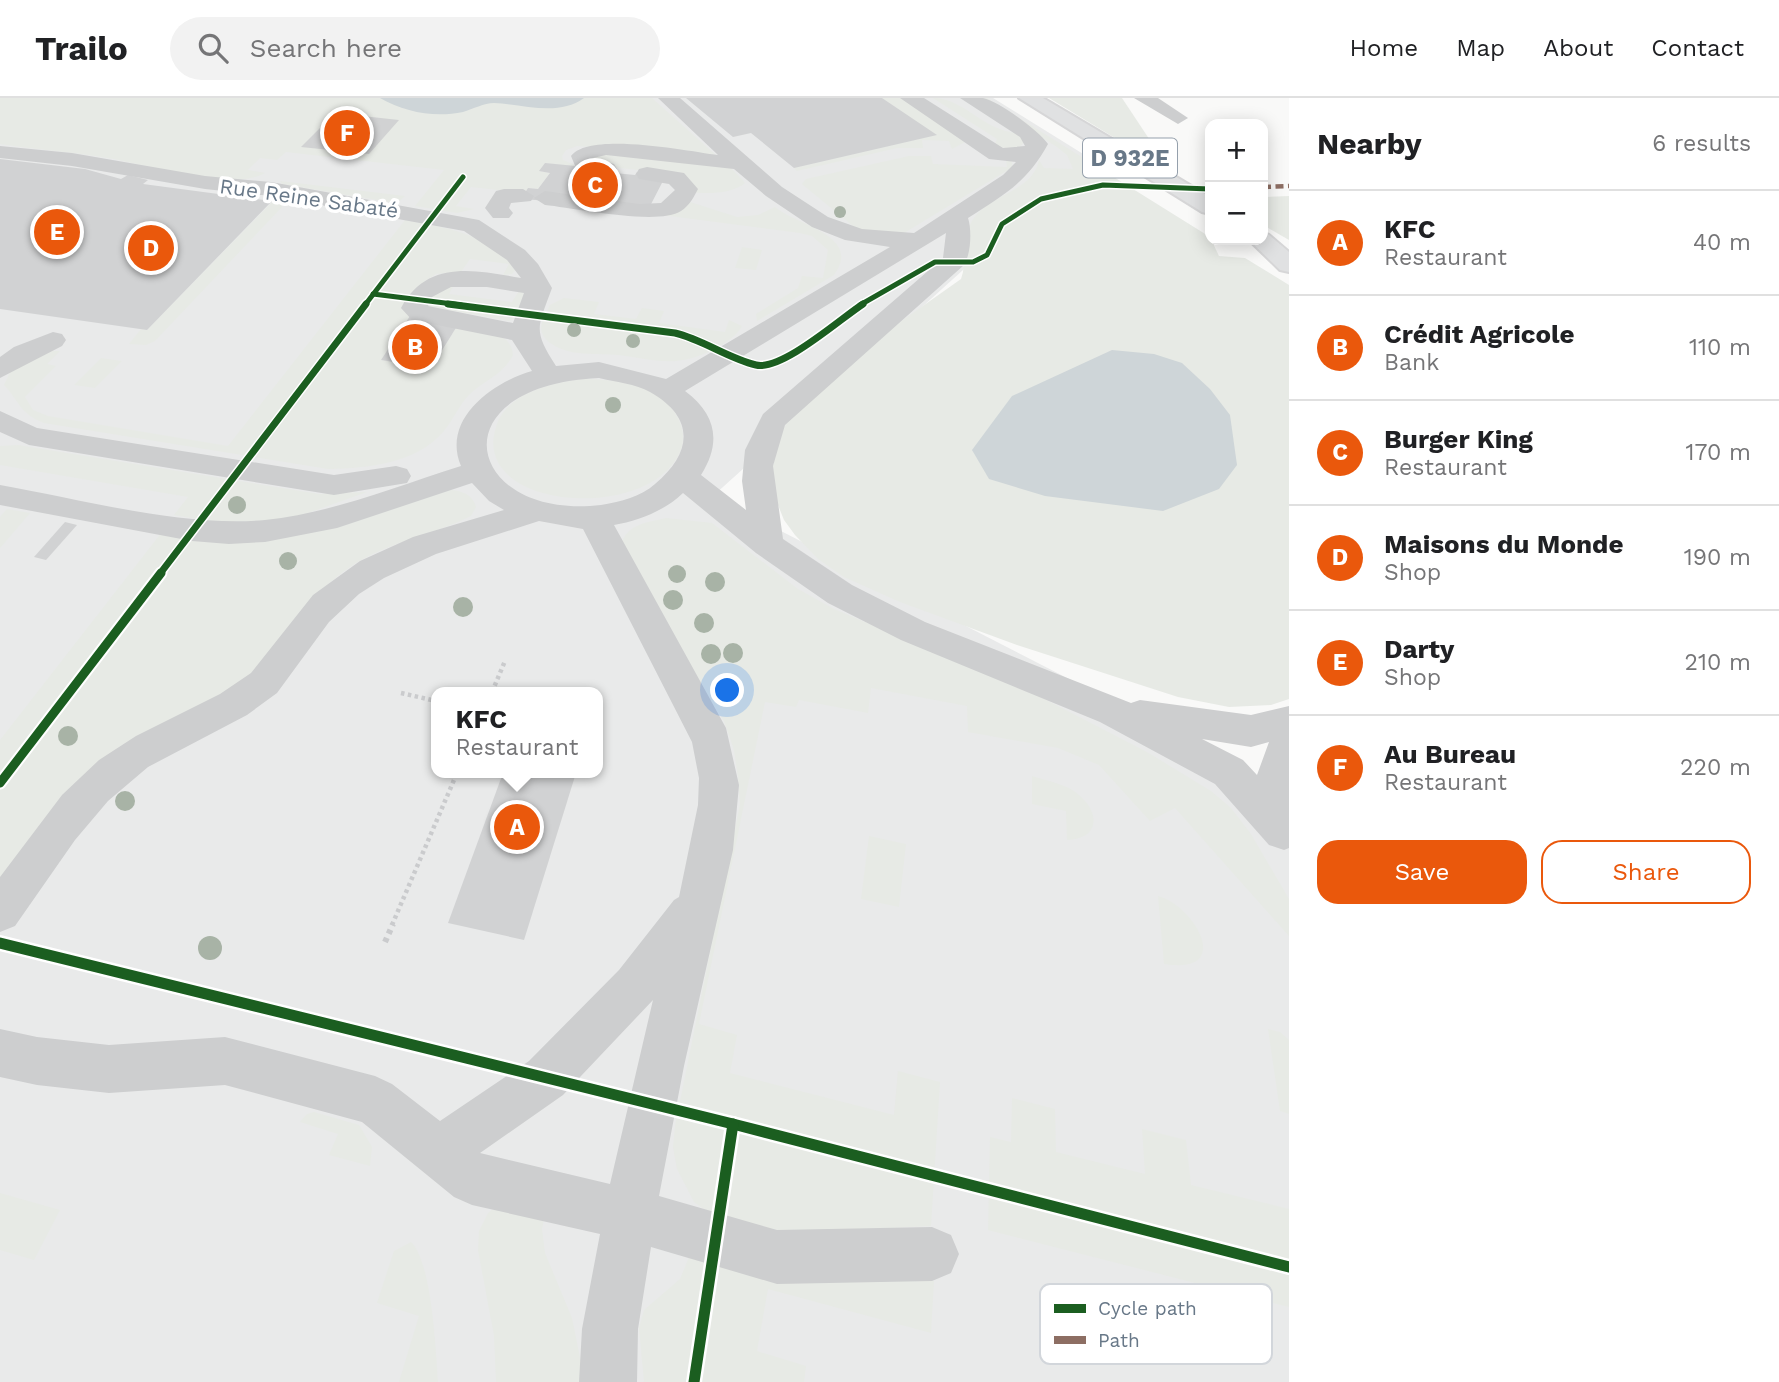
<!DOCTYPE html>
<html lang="en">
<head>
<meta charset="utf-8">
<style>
  body { margin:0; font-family:"Work Sans",sans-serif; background:#f2f2f2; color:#202124 }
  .controls { position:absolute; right:21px; top:21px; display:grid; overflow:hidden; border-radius:14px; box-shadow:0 4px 18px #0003 }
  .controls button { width:63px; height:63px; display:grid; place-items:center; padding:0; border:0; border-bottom:2px solid #e0e0e0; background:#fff; color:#202124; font:35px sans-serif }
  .you { position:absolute; left:728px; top:593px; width:24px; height:24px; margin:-18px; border:5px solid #fff; border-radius:50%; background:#1a73e8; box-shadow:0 0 0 10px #1a73e833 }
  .badge { display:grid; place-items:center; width:46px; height:46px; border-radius:50%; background:#ea580c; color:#fff; font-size:23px; font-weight:700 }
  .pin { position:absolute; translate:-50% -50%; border:4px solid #fff; box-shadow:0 2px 7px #0006 }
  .popup { position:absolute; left:431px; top:589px; width:172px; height:91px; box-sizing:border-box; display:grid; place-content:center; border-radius:14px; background:#fff; filter:drop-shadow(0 2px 5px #0005); font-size:23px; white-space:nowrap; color:#757577 }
  .popup b { font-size:26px; color:#202124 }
  .popup::after { content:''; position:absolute; left:50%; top:100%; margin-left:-14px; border:14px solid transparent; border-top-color:#fff }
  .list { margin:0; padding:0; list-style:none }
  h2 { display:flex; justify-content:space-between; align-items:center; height:91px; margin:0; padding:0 28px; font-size:30px }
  h2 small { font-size:23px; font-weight:400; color:#757577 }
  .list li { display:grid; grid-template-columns:46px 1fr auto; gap:21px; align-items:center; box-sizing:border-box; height:105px; padding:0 28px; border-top:2px solid #e0e0e0 }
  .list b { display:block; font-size:26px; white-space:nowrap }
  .list p { margin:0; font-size:23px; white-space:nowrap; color:#757577 }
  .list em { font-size:23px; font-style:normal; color:#757577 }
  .actions { display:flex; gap:14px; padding:21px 28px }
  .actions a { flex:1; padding:16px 0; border:2px solid #ea580c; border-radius:21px; text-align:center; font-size:24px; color:#ea580c }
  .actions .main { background:#ea580c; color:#fff }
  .icon { flex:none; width:38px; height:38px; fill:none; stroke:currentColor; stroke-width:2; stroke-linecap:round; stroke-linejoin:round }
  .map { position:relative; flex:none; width:1289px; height:1284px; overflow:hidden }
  header { display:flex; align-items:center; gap:42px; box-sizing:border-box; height:98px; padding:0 35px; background:#fff; border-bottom:2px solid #e0e0e0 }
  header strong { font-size:33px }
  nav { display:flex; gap:38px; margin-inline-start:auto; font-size:24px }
  .search { width:490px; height:63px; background:#f2f2f2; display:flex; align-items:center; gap:18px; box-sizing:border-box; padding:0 24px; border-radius:38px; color:#757577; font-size:26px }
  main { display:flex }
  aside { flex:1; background:#fff }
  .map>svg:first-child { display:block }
</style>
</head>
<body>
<header>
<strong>Trailo</strong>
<div class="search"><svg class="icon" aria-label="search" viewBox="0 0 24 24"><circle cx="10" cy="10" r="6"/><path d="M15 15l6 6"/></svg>Search here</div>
<nav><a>Home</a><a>Map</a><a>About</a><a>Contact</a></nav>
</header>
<main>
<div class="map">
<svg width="1289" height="1284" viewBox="0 0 1289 1284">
  <rect width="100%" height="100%" fill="#f9f9f8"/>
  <path fill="#e9eaea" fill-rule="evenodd" d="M292,0H993L1088,59L713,398L1289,694V1284H0V13ZM436,594H598V675H436Z"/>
  <g fill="#e7eae5">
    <path d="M0,0H652L717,58L715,60L577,48L566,52L562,58L563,62L580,69L545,65L540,73L550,75L538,91L528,90L525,95L471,89L456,108L474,111L457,115L415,108L444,72L286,54L277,62L260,60L248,72L265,75C232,95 140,64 102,59C68,54 34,51 0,46Z"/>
    <polygon points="882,0 902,0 965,44 952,51 949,43 922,42 923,50 897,50 797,73 794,70 936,37"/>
    <path d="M933,0C964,0 983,33 1018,35L1025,42C1020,54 1005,50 994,48L997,41Z"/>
    <path d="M979,0H987L1210,139L1219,158L1245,160L1289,187V601L1271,607L1229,609L1178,599L1017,547L900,504L844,479L818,461L795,437L784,422L774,397L771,377L780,334L795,314L869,246L961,181C968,161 961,142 972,123C988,96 1033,94 1039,62L1044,70L1073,71L1067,57L1057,49Z"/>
    <polygon points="1049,0 1122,0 1171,74"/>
    <path d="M598,54L729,68L745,85C732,96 707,96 691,94L674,76L602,68L590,58Z"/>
    <polygon points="909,58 931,58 933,66 1007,69 1006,61 1011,62 1013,69 904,135 858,132 802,86 806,81"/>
    <polygon points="280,83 405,98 399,103 389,104 282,86"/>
    <polygon points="273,97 283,101 282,109 155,243 146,247 129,246 141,231 147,232 272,104 268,103"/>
    <polygon points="1289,98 1289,142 1263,127 1263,99"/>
    <path d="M687,103L737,119L758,117L775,109C797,128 863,137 834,177L757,223L756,216L798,190L802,178L823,180L828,152L812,138L800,135L654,116Z"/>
    <path d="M405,122C444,129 491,136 515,172L512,176L503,177L509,166L470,161L461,174L436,176L425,183L410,207V218L382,262L431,270L459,225C480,231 511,232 513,257C503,277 484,282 469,297C459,307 453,322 444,333C416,366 368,370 328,371L44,325C19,315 20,304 4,287L12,270L52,253H60L47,266L56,268L25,299L33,312L48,318L228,348Z"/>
    <polygon points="742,149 762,152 756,172 735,170"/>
    <polygon points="456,183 449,196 512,204 519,193 527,197 517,219 509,223 427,208 441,186"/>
    <path d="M564,200L599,204L594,216L636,221L642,210L664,213L659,225L725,234L729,222L742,228C734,244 700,260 683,262C660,266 640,259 618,257C599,255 577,258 559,250C554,248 545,242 543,237C538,227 546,216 550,207Z"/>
    <polygon points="101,260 122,263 95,290 74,287"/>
    <path d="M580,281C614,281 660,285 678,320C685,334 685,347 677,360C638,425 470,409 496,329C506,295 550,286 580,281Z"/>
    <polygon points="18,347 319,396 367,394 294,420 226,426 174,417 188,399 0,367 0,348"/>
    <path d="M445,391C459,393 472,394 476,409L471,418C429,439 383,444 343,474C302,505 278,550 242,585L0,781V642L162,434L253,441Z"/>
    <polygon points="7,411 30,415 0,450 0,419"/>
    <path d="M666,420L712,425L798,491L834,511L1025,591L1147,654L1211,693L1231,710L1251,736L1289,801V838L1175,710L1150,723L1099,667L1058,650L968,634L967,608L871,590L868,615L799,602L796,609L765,604L699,926L737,937L730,975L894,1017L898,973L940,984L931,1128L772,1136L708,1114L694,1104L677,1071L673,1049L675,1028L740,706L738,679L734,652L724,623L691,573L622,444C628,426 649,424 666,420Z"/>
    <path d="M1032,678C1047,683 1067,686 1079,697C1101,716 1099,741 1067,742L1066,713L1032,706Z"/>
    <polygon points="869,738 906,746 899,809 861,801"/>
    <path d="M1158,798C1193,807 1236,877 1164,866Z"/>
    <polygon points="1268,931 1280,934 1289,942 1289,1016 1280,1013"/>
    <polygon points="1012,1000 1055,1011 1056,1054 1145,1076 1142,1031 1186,1042 1191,1087 1289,1111 1289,1209 988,1132 990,1039 1011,1044"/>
    <polygon points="314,1014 359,1027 372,1049 370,1068 329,1057 338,1036 300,1024 307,1016"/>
    <polygon points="0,1095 60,1112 34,1162 0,1152"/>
    <polygon points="500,1105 547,1105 542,1131 545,1155 572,1220 585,1284 496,1284 494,1238 478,1152 479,1133 488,1115"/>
    <path d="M411,1144C432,1164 436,1254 438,1284H399L419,1218L377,1205L394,1153Z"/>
    <polygon points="692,1152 748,1168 934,1183 931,1235 768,1191 757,1253 806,1268 804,1284 644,1284 639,1230 644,1212 680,1181"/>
  </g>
  <g fill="#ced5d8">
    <path d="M380,0H584C558,19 524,6 494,5C484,5 473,11 463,14C434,20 405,14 380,0Z"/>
    <polygon points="1112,252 1154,256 1182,265 1210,291 1230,317 1237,367 1219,391 1163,413 1045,398 989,381 972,352 1012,298"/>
  </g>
  <g fill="#d1d2d3">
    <polygon points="686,0 882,0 937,37 794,70 751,35 733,39"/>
    <polygon points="335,15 399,22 369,56 301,49"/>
    <polygon points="0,61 85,71 121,81 128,77 148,82 143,86 272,103 147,232 0,211"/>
    <polygon points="545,65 617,72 615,75 635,77 637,74 647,75 664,81 649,110 521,101 528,90 538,91 550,75 539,73"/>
    <polygon points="410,218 459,225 431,270 381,262"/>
    <polygon points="65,424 77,427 46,462 34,459"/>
    <polygon points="503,675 576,675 524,842 448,825"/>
  </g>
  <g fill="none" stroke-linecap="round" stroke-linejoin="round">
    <defs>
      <g id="major">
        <polygon points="1019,0 1043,0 1210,99 1210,116 1202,114"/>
        <polygon points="1263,135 1269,137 1289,154 1289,174 1280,172 1249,142 1263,142"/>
      </g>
    </defs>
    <use href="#major" stroke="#d6d6d7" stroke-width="4"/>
    <g stroke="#cacbcd" stroke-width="4.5" stroke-dasharray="3.5 3.5" stroke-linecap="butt">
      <polyline points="492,594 505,563"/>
      <polyline points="401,595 436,603"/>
      <polyline points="392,827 457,675"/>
    </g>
    <polyline stroke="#cacbcd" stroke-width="6" stroke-dasharray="4.5 4.5" stroke-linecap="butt" points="385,844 393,826"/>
    <g fill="#cdcecf" fill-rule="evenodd">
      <path d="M658,0H680L782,89L828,119L862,131L914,135L1003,77L1016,64L989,61L900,0H924L1003,50L1025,48L1020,39L960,0C967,0 976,0 983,0C1000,4 1038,32 1048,46C1027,85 1003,97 968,120C972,132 971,156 964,167L785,327L773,368L783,441L852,487L925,524L1131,605L1140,602L1251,617L1289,608V750L1284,752L1269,747L1215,686L1100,624L901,542L828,505L756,455L683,395C666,412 638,423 614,427L726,630L739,687L733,752L684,968L659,1098L777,1132L932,1129L951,1137L959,1156L951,1175L932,1183L777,1186L651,1149L638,1231L637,1284H579L582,1231L600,1136L472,1107L454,1099L362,1024L225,987L109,995L37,987L0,979V931L37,939L109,947L225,939L375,978L392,986L440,1023L529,963L619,872L674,802L679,799L698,707L699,680L692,644L583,431L539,423L436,456L384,480L359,496L329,524L277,595L247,617L148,669L108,703L75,742L15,828L0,834V779L62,697L99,662L136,638L220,596L251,575L313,497L360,463L413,439L504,412L489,403L472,385L337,430L265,444L229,446L192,443L0,407V387C80,401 186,430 265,422C333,415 397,388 461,368C441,321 493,284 532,273L512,242L412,222L401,210C427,161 475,172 521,180L507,162L464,133L271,98L205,91L72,68L0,60V48L72,55L205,78L271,84L479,122L525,152L538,166L552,190C538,229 532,231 556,268L599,264L666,281L890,149L845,142L812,129L766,98L734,71L606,57L593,60L614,66L617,71L614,76L606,78L576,70L571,58C589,33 688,53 718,57ZM946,135L943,160L763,316L745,352L742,383L746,412L701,377C722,344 716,316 685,293ZM451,189H487L524,195L513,225L428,208L432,199ZM599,280C615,284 636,286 650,294C696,320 692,355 655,386C641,399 619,404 601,407C466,423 433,288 599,280ZM1202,641L1251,649L1269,644L1257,677L1243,662ZM653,902L610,1086L480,1055L563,997Z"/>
      <polygon points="1134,0 1158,0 1188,20 1178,26"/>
      <path d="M647,69L684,75L698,91C694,99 689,108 681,113C658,128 575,110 545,107L534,100L545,93L639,106L661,105L675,92L669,86L639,81L636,76L639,71Z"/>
      <polygon points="504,91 523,91 534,98 531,103 511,105 509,110 513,115 509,120 493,120 485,110 496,93"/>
      <polygon points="53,234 62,236 66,242 62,248 0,280 0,259 14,249"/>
      <polygon points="0,313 37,330 334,377 396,368 407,371 411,378 407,385 334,397 29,347 0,334"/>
    </g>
    <use href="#major" fill="#e0e1e2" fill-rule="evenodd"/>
    <polyline stroke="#8d6e63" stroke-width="4.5" stroke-dasharray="8 4.5" stroke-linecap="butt" points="1263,89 1289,88"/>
    <defs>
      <g id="cycleway-far3">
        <polyline points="373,196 461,207"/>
        <polyline points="365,207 463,79"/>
        <polyline points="860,207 935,164 973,164 987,157 1002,126 1041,101 1103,87 1210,91"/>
      </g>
      <g id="cycleway-far2">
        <path d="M448,206L675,235C704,242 727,260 756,267C782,273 840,221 863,206"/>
        <polyline points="159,477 366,206"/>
      </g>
      <polyline id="cycleway-far1" points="0,685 161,475"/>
      <g id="cycleway">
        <polyline points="0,845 733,1026 1289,1169"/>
        <polyline points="694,1284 733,1026"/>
      </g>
    </defs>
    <use href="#cycleway-far3" stroke="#fff" stroke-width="8"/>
    <use href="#cycleway-far2" stroke="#fff" stroke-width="10"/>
    <use href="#cycleway-far1" stroke="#fff" stroke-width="13"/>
    <use href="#cycleway" stroke="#fff" stroke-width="16"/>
    <use href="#cycleway-far3" stroke="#1b5e20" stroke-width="5"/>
    <use href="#cycleway-far2" stroke="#1b5e20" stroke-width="7"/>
    <use href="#cycleway-far1" stroke="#1b5e20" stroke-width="9"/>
    <use href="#cycleway" stroke="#1b5e20" stroke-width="11"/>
  </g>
  <g fill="#a8b3a6">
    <circle cx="840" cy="114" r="6"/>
    <circle cx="574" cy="232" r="7"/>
    <circle cx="633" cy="243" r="7"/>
    <circle cx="613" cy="307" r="8"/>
    <circle cx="237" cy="407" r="9"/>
    <circle cx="288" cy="463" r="9"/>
    <circle cx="677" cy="476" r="9"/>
    <circle cx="715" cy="484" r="10"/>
    <circle cx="673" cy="502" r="10"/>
    <circle cx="463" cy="509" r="10"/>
    <circle cx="704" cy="525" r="10"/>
    <circle cx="733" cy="555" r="10"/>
    <circle cx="711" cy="556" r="10"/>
    <circle cx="68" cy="638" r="10"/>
    <circle cx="125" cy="703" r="10"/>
    <circle cx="210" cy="850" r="12"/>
  </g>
  <g text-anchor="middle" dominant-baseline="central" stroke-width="7" stroke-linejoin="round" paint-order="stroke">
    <g font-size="21" fill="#687888" stroke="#fff">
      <text transform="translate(309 100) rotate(8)">Rue Reine Sabaté</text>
    </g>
    <rect fill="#fff" stroke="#95a0ac" stroke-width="2" x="1083" y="40.5" width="94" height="39" rx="5"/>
    <g font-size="23" font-weight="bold" fill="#687888">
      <text x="1130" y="60">D 932E</text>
    </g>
  </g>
  <rect x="1040" y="1186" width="232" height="80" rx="10" fill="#fff" stroke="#d2d6db" stroke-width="2"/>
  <rect x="1054" y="1206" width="32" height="9" fill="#1b5e20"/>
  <rect x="1054" y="1238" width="32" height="8" fill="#8d6e63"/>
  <g font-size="19" fill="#687888">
    <text x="1098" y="1217">Cycle path</text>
    <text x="1098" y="1249">Path</text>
  </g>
</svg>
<div class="controls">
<button>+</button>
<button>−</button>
</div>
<div class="you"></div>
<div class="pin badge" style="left:517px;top:729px">A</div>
<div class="popup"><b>KFC</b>Restaurant</div>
<div class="pin badge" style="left:415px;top:249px">B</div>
<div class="pin badge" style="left:595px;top:87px">C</div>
<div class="pin badge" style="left:151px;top:150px">D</div>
<div class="pin badge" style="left:57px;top:134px">E</div>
<div class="pin badge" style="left:347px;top:35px">F</div>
</div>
<aside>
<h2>Nearby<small>6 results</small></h2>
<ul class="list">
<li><span class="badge">A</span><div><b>KFC</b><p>Restaurant</p></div><em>40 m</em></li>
<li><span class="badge">B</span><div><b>Crédit Agricole</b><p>Bank</p></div><em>110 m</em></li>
<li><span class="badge">C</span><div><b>Burger King</b><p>Restaurant</p></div><em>170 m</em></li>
<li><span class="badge">D</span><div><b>Maisons du Monde</b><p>Shop</p></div><em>190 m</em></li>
<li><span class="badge">E</span><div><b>Darty</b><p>Shop</p></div><em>210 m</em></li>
<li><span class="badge">F</span><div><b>Au Bureau</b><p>Restaurant</p></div><em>220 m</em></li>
</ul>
<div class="actions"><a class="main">Save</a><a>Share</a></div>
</aside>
</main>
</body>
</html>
